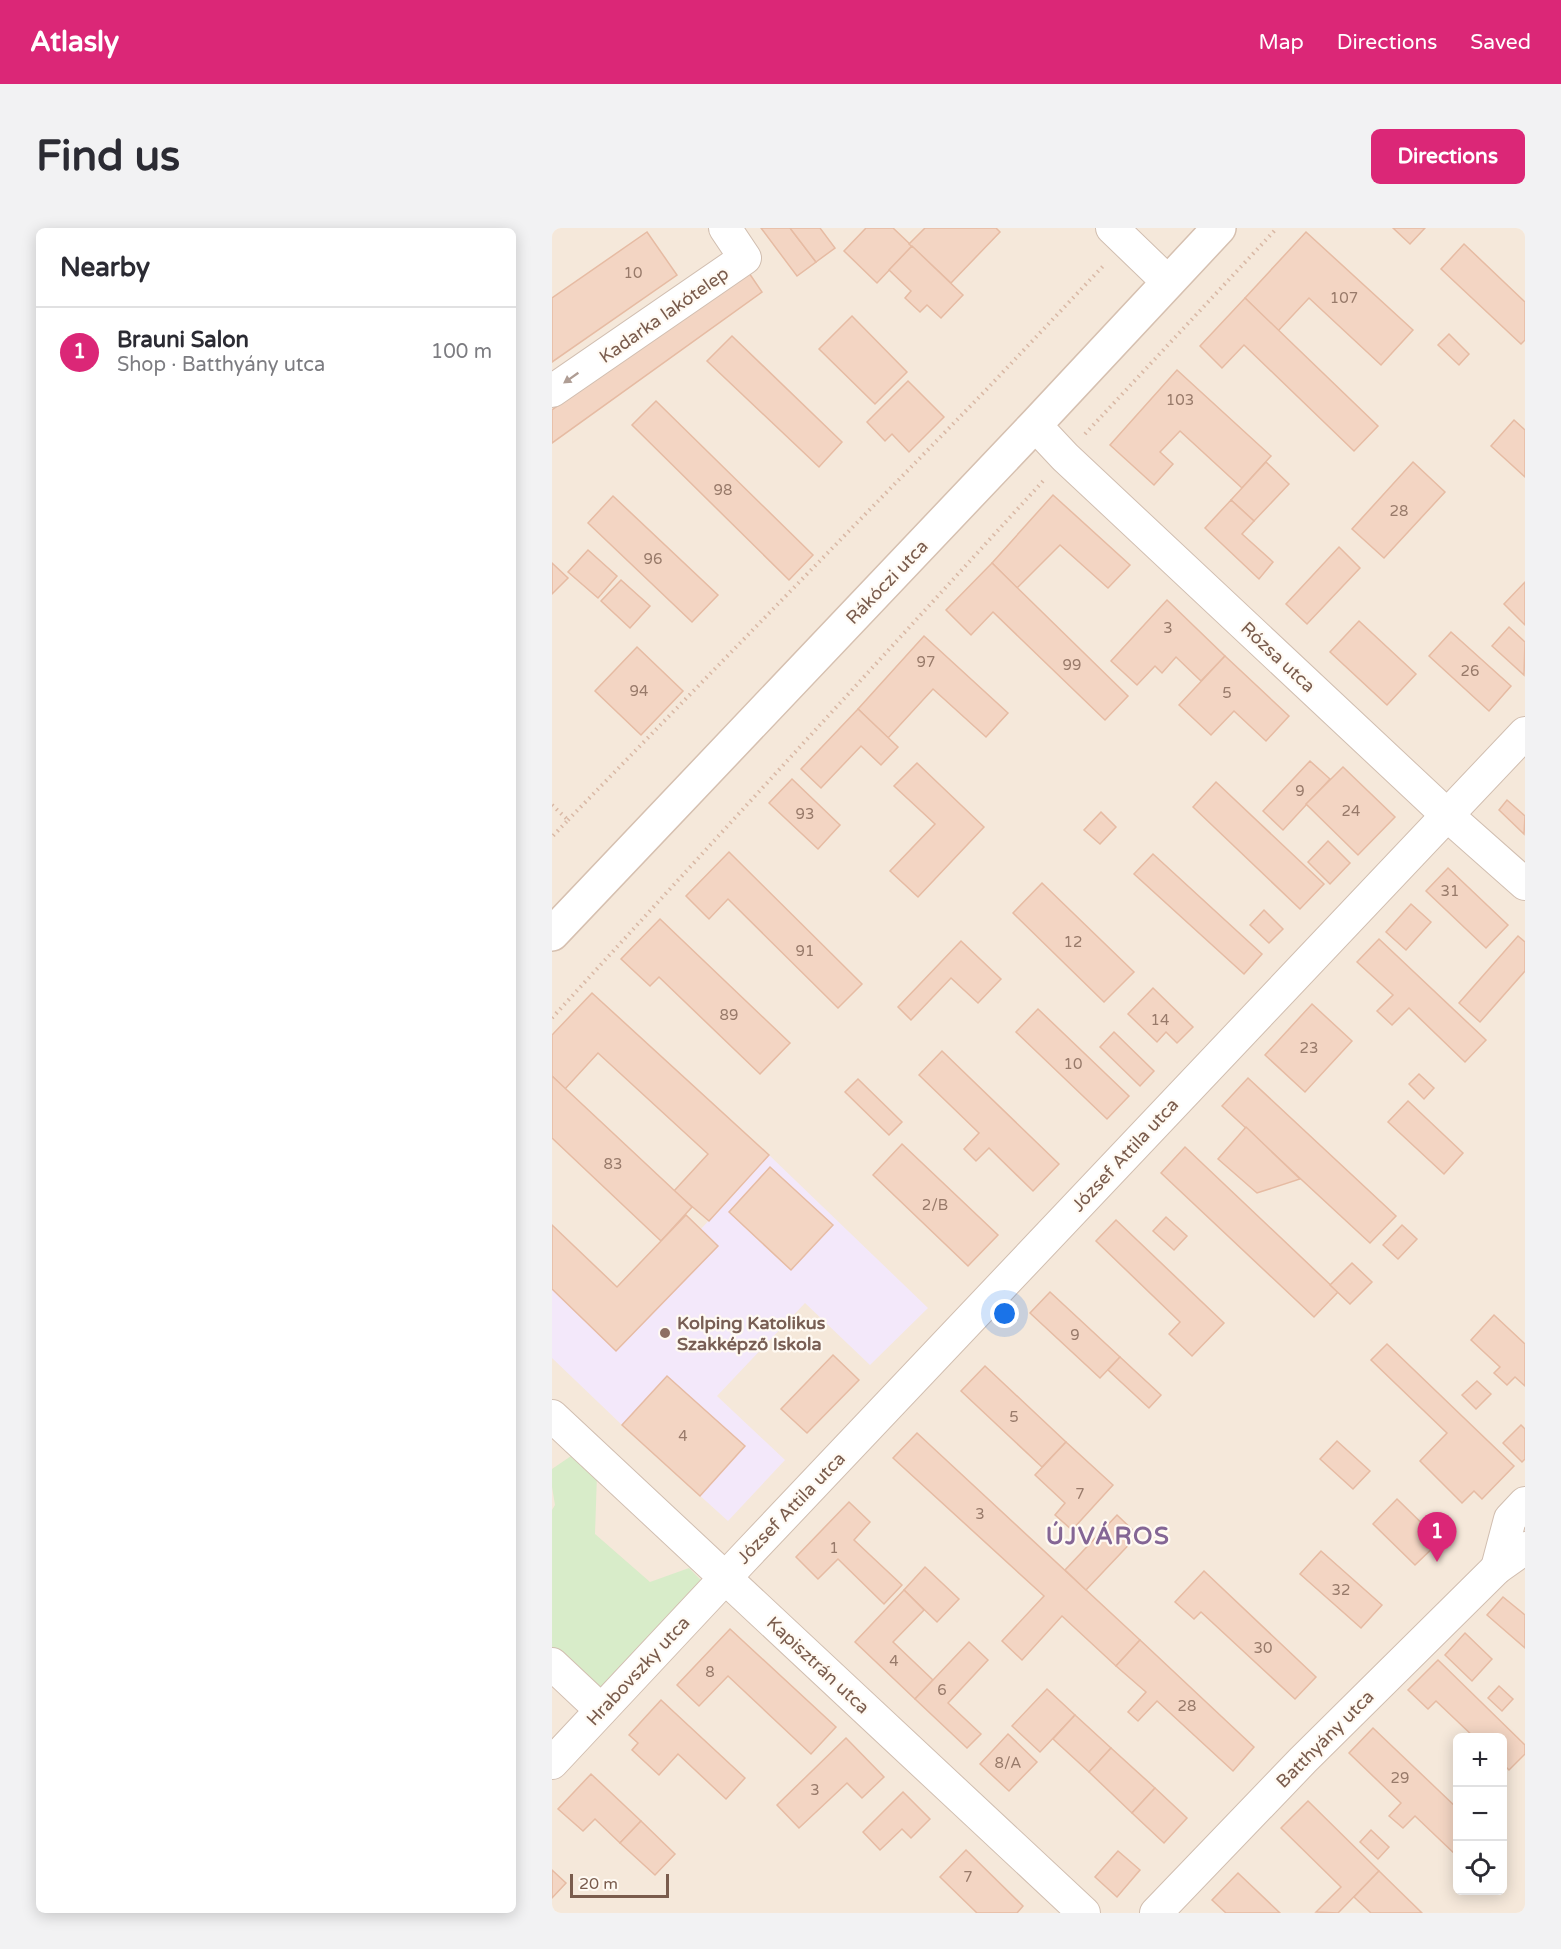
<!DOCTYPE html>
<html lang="en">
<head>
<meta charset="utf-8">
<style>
  body { margin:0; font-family:"Varela Round",sans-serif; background:#f2f2f3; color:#2b2b33 }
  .controls { position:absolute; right:18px; bottom:18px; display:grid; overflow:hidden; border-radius:9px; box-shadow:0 3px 15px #0003 }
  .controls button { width:54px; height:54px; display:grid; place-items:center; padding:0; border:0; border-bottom:2px solid #e1e1e2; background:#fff; color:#2b2b33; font:30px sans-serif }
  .scale { position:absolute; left:18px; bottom:15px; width:99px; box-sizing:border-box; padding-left:6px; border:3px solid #7a5c4d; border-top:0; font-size:16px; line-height:21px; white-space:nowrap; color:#7a5c4d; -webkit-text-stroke:4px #fffaf3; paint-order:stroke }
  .you { position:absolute; left:453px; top:1086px; width:21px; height:21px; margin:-15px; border:4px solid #fff; border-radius:50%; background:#1a73e8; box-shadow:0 0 0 9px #1a73e833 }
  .badge { display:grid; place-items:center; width:39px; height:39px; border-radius:50%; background:#db2777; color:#fff; font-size:20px; font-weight:700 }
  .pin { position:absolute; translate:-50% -50px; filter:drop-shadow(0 2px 3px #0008) }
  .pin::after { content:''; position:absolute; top:32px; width:21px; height:18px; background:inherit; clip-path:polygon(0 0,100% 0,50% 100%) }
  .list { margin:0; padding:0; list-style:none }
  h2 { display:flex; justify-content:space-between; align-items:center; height:78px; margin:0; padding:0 24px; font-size:26px }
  h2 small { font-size:20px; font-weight:400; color:#7c7c81 }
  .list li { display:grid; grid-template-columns:39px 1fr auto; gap:18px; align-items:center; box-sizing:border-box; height:90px; padding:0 24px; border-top:2px solid #e1e1e2 }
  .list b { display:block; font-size:22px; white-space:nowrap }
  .list p { margin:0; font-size:20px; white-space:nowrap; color:#7c7c81 }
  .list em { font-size:20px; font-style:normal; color:#7c7c81 }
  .icon { flex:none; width:33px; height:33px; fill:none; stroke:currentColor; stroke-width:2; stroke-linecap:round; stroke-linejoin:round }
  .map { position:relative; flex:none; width:973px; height:1685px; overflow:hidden; border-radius:9px }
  header { display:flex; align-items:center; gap:36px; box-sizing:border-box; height:84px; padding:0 30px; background:#db2777; color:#fff }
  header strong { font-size:28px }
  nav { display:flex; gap:33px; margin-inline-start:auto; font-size:21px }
  .intro { display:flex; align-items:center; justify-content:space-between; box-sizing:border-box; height:144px; padding:0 36px }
  h1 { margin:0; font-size:42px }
  .button { padding:15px 27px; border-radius:9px; background:#db2777; color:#fff; font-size:21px; font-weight:700 }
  main { display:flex; gap:36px; padding:0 36px }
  aside { flex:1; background:#fff; border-radius:9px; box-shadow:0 3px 15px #0003 }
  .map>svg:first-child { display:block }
</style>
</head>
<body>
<header>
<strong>Atlasly</strong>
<nav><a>Map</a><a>Directions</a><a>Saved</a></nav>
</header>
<div class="intro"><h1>Find us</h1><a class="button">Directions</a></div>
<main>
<aside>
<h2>Nearby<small></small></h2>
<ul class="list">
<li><span class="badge">1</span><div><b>Brauni Salon</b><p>Shop · Batthyány utca</p></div><em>100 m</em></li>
</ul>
</aside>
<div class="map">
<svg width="973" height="1685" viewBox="0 0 973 1685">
  <rect width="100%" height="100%" fill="#fdf6ec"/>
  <path fill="#f5e8da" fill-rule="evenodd" d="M0,0H973V1685H0ZM906,1510H951V1662H906Z"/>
  <polygon fill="#f3e8fa" points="217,927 376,1080 318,1137 253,1075 165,1168 233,1232 176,1293 70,1197 0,1130 0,997 65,1059 134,987 149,1001"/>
  <polygon fill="#d8ecc9" points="22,1226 45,1246 43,1306 98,1354 137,1340 155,1358 49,1471 0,1423 0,1282 3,1277 0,1259 0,1241"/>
  <g fill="#f3d5c3" stroke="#e6bba3" stroke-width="1.5">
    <polygon points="209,0 238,0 264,34 245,48"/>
    <polygon points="238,0 268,0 283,20 264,34"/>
    <polygon points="314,0 341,0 360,18 325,55 292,23"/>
    <polygon points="373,0 444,0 448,4 399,55 357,16"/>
    <polygon points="841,0 873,0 858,16"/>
    <polygon points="95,4 125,47 0,134 0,70"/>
    <polygon points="754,4 861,102 829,137 757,70 726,103 693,70"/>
    <polygon points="912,16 973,74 973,112 969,116 889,41"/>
    <polygon points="360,18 411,67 389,90 375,77 368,84 353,70 359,63 337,42"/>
    <polygon points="195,42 210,64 0,215 0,182"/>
    <polygon points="693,70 826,198 802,223 692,117 670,140 648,118"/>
    <polygon points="300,88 355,144 323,176 267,121"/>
    <polygon points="897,106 917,126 907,137 886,117"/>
    <polygon points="180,108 290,214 267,239 155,133"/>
    <polygon points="625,142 719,228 690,260 628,203 608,224 621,236 602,257 558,217"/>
    <polygon points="356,153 392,189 357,224 340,206 333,213 315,194"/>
    <polygon points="104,173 261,327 237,352 80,197"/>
    <polygon points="962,192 973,202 973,249 939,218"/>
    <polygon points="714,234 737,256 702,293 679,272"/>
    <polygon points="861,234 893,264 832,330 800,301"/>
    <polygon points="501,267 578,337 556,360 508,317 465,360 440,335"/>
    <polygon points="61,268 166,367 140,394 36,295"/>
    <polygon points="679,272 702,293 690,306 721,334 707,351 653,300"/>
    <polygon points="787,319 808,340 755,396 734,376"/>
    <polygon points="36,322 65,348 46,370 16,344"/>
    <polygon points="0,335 16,350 0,366"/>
    <polygon points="440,335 576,468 553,492 441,384 419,407 394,382"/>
    <polygon points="69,352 98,378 78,400 49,373"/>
    <polygon points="973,354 973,397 952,376"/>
    <polygon points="615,372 673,428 649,453 624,429 610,445 603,438 585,457 559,433"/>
    <polygon points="807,393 864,446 835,477 778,424"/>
    <polygon points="957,399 973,414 972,447 940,418"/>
    <polygon points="899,404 959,458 937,483 877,428"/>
    <polygon points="372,408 456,485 434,509 381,461 336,510 306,481"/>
    <polygon points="85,419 131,463 89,507 43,463"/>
    <polygon points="673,428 737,488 714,513 682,483 659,507 627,477"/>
    <polygon points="306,481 346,519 329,537 309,518 269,560 249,541"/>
    <polygon points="758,533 778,551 731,602 711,583"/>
    <polygon points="365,535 432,599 366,669 338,643 383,596 342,558"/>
    <polygon points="791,539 843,589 806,627 754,576"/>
    <polygon points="240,551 288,597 266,621 217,575"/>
    <polygon points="664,554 772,656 748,681 641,579"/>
    <polygon points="955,572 973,588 972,606 947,582"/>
    <polygon points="549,584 564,599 548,616 532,602"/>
    <polygon points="776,613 798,635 778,656 756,634"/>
    <polygon points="177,624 310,756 286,780 176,671 157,691 134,668"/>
    <polygon points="601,626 710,726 692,746 582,646"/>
    <polygon points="896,640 956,697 934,720 874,663"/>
    <polygon points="490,655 582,744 552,774 461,685"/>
    <polygon points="859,676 879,694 854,722 834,704"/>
    <polygon points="712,682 731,701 717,715 698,697"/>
    <polygon points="108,691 238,815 208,846 107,749 98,758 69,731"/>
    <polygon points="966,708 973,714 973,743 928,794 907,775"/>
    <polygon points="827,711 934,812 913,834 857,780 840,797 825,783 841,767 805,734"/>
    <polygon points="409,713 449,751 426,775 399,750 359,792 346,779"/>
    <polygon points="601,760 641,799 625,815 614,804 605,814 576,786"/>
    <polygon points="40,765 217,927 157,993 122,963 156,926 46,825 13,861 0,848 0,807"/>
    <polygon points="760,776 800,813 753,864 713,827"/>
    <polygon points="486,781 577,868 555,891 464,804"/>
    <polygon points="562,804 602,843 588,858 548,819"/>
    <polygon points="390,823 507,936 481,963 437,920 424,933 412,921 427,905 367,847"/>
    <polygon points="867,846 882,860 872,871 857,856"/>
    <polygon points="0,848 140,979 109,1013 0,910"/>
    <polygon points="696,850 844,988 818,1015 670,878"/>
    <polygon points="306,851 350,894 337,907 293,864"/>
    <polygon points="856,873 911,925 892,946 836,894"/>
    <polygon points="694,899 748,951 705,965 666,931"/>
    <polygon points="350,916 446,1007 416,1038 321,947"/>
    <polygon points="633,919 786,1064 762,1089 609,945"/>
    <polygon points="218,939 281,997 239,1042 177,984"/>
    <polygon points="134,987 166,1018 64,1123 0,1061 0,997 65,1059"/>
    <polygon points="614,989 635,1008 622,1022 601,1003"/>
    <polygon points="564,992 672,1095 640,1128 617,1106 628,1094 544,1013"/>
    <polygon points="850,997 865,1011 846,1031 831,1017"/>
    <polygon points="800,1035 820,1054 798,1076 778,1057"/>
    <polygon points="498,1064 568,1129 548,1150 478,1085"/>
    <polygon points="942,1087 973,1116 973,1158 963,1149 955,1157 942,1145 948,1139 919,1112"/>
    <polygon points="835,1116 962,1238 930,1271 922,1263 910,1275 868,1233 895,1205 819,1132"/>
    <polygon points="281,1127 307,1152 255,1205 229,1181"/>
    <polygon points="568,1129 609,1167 597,1180 556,1142"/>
    <polygon points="433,1138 514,1214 490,1239 409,1163"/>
    <polygon points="115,1148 193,1218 148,1268 70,1197"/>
    <polygon points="925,1153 939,1166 924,1181 910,1167"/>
    <polygon points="969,1197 973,1201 973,1231 970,1234 951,1215"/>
    <polygon points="365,1205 588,1412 564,1438 510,1388 470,1432 450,1413 492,1368 341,1230"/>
    <polygon points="785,1213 818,1243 801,1261 768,1231"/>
    <polygon points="514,1214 561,1257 520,1302 503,1287 513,1275 483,1247"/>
    <polygon points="845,1271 888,1313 863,1337 821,1296"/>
    <polygon points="297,1274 318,1294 302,1312 350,1357 332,1376 286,1331 266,1351 244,1329"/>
    <polygon points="565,1287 586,1307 534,1362 513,1342"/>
    <polygon points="769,1323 830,1377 809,1400 748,1346"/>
    <polygon points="373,1339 407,1371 385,1394 352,1362"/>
    <polygon points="652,1343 764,1449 743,1471 649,1384 642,1391 623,1374"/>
    <polygon points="352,1362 372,1382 341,1414 381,1452 363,1471 303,1414"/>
    <polygon points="951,1369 973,1387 973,1420 935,1387"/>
    <polygon points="178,1401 284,1499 259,1526 176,1448 147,1478 125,1457"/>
    <polygon points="913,1405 940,1431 920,1453 893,1427"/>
    <polygon points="588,1412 702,1519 681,1543 605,1473 586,1493 576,1484 594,1464 564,1438"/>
    <polygon points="417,1414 436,1432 396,1475 429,1506 415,1520 363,1471"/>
    <polygon points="886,1432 973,1517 973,1526 957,1542 951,1536 951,1510 923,1510 884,1473 876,1481 856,1462"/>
    <polygon points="947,1458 961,1471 950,1483 936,1470"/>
    <polygon points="495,1461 523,1487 488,1524 460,1498"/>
    <polygon points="109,1472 193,1550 174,1571 126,1526 107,1547 80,1522 86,1515 77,1507"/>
    <polygon points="523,1487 559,1520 537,1544 501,1511"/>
    <polygon points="821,1500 906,1581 906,1629 863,1588 851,1600 837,1588 849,1575 797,1525"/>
    <polygon points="456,1506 485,1534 457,1563 428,1536"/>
    <polygon points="294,1510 332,1549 310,1570 295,1555 247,1600 225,1577"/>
    <polygon points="559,1520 603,1560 580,1585 537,1544"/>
    <polygon points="39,1546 89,1593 68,1615 43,1591 31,1603 6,1581"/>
    <polygon points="603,1560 635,1590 612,1615 580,1585"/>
    <polygon points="351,1564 378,1591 359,1610 350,1601 328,1622 311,1604"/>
    <polygon points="756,1573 827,1643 786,1685 764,1684 789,1659 729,1600"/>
    <polygon points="89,1593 123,1626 103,1647 68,1615"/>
    <polygon points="819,1602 837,1619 826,1631 808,1614"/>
    <polygon points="414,1622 471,1678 465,1685 425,1685 388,1649"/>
    <polygon points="566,1623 588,1642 565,1669 543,1649"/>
    <polygon points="0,1642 14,1655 0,1670"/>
    <polygon points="827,1643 870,1685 819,1685 802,1669"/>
    <polygon points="686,1645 728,1685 674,1685 660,1672"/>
  </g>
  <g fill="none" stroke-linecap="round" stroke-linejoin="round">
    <defs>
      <g id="street">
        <polyline points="560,0 616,54"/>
        <polyline points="0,163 193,30 173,0"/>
        <polyline points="483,197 513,229 895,587 973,656"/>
        <polyline points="0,1188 532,1685"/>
        <polyline points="945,1340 958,1291 973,1275"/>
        <polyline points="0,1436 49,1482"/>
        <polyline points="0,1535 189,1333 973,505"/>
        <polyline points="604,1685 751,1532 945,1340 973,1320"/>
      </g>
      <polyline id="secondary" points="0,706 483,197 667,0"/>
    </defs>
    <use href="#street" stroke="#d1beb0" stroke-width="34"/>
    <use href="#secondary" stroke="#d6c0b0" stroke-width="36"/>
    <g stroke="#d9b8a5" stroke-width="4" stroke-dasharray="1.5 4.5" stroke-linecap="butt">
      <polyline points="533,206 725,0"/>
      <polyline points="0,577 16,592 0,609"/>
      <polyline points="16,592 434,162 553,36"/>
      <polyline points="0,790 492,252"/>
    </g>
    <use href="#street" stroke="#fff" stroke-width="32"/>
    <use href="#secondary" stroke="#fff" stroke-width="33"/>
  </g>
  <defs><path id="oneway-solid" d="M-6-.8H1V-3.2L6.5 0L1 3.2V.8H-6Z" transform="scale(1.5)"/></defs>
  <use fill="#af9d94" href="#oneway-solid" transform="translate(19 150) rotate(145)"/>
  <circle fill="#8d6e63" stroke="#fffaf3" stroke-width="2" cx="113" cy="1105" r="6"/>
  <g text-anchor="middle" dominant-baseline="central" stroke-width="4.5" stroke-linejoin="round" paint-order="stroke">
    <g font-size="15" fill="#987a6a">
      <text x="81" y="45">10</text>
      <text x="792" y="70">107</text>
      <text x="628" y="172">103</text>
      <text x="171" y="262">98</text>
      <text x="847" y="283">28</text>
      <text x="101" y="331">96</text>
      <text x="616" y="400">3</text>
      <text x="374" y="434">97</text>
      <text x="520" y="437">99</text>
      <text x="918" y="443">26</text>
      <text x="87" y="463">94</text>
      <text x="675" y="465">5</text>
      <text x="748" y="563">9</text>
      <text x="799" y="583">24</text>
      <text x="253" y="586">93</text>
      <text x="898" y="663">31</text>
      <text x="521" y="714">12</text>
      <text x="253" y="723">91</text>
      <text x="177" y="787">89</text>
      <text x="608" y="792">14</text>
      <text x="757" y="820">23</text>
      <text x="521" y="836">10</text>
      <text x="61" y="936">83</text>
      <text x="383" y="977">2/B</text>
      <text x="523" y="1107">9</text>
      <text x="462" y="1189">5</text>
      <text x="131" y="1208">4</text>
      <text x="528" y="1266">7</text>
      <text x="428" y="1286">3</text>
      <text x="282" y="1320">1</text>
      <text x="789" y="1362">32</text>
      <text x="711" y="1420">30</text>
      <text x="342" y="1433">4</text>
      <text x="158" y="1444">8</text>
      <text x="390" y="1462">6</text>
      <text x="635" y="1478">28</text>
      <text x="456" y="1535">8/A</text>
      <text x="848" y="1550">29</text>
      <text x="263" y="1562">3</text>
      <text x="416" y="1649">7</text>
    </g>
    <g font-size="18" fill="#7a5c4d" stroke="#fffaf3">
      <text transform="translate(112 87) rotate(-35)">Kadarka lakótelep</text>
      <text transform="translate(335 354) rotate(-46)">Rákóczi utca</text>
      <text transform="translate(726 429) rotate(43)">Rózsa utca</text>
      <text transform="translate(573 927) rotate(-47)">József Attila utca</text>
      <text transform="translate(239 1280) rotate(-46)">József Attila utca</text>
      <text transform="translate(266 1437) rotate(43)">Kapisztrán utca</text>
      <text transform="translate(86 1443) rotate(-47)">Hrabovszky utca</text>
      <text transform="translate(773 1511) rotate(-45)">Batthyány utca</text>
    </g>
    <g font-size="18" font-weight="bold" fill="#785e54" stroke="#fffaf3" text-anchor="start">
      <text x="125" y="1095">Kolping Katolikus<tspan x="125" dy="21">Szakképző Iskola</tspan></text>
    </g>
    <g font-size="24" font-weight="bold" letter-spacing="1.5" fill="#846695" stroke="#fffaf3">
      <text x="556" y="1308">ÚJVÁROS</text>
    </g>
  </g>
</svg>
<div class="controls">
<button>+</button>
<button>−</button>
<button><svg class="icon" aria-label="locate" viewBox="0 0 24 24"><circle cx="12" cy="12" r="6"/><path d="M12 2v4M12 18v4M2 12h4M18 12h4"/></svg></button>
</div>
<div class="scale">20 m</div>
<div class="you"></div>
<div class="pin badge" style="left:885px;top:1334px">1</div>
</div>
</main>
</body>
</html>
